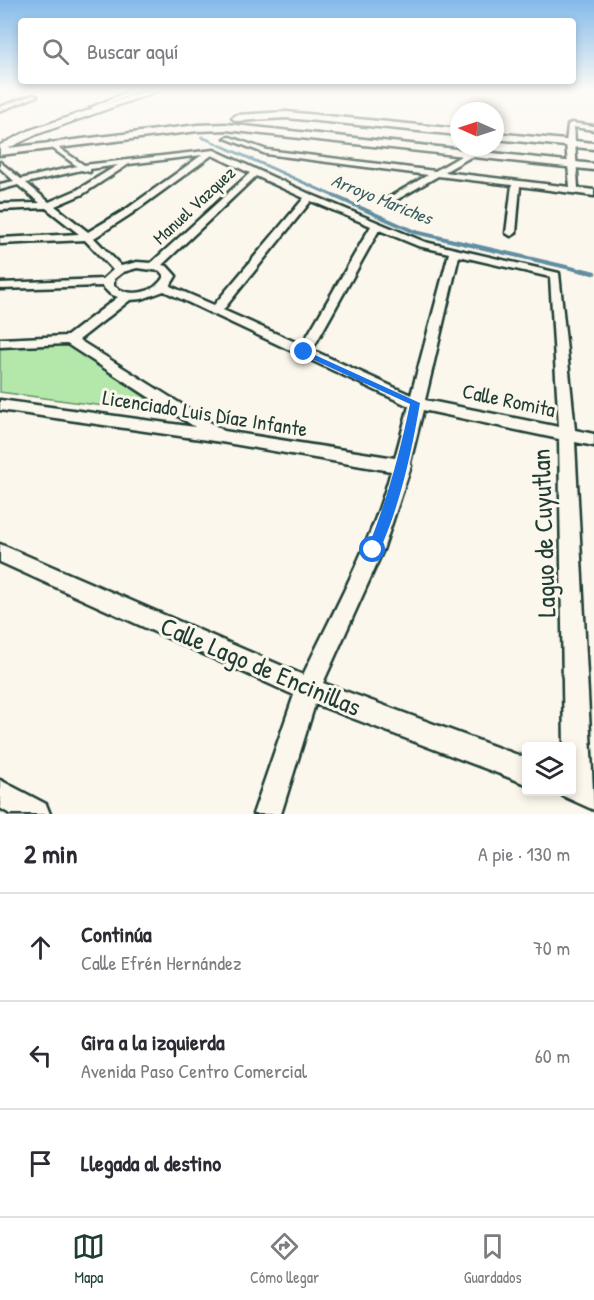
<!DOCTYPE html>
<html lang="es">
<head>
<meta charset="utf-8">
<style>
  body { margin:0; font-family:"Patrick Hand",sans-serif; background:#f7f7f7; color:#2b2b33 }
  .controls { position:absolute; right:18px; bottom:18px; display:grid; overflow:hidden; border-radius:6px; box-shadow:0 3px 9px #0003 }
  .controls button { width:54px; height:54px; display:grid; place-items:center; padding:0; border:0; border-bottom:2px solid #e1e1e2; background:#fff; color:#2b2b33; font:30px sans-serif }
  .compass { position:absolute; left:450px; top:102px; width:54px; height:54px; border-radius:50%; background:#fff; box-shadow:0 3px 9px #0003; rotate:273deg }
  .stop { position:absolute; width:18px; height:18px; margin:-14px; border:4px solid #1a73e8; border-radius:50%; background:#fff }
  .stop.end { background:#1a73e8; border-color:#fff; box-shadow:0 2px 6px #0008 }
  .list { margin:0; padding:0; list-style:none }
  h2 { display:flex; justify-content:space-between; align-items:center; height:78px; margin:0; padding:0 24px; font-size:26px }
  h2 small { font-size:20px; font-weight:400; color:#7c7c81 }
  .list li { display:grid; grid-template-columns:39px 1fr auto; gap:18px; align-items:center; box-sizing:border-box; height:108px; padding:0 24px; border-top:2px solid #e1e1e2 }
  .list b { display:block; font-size:22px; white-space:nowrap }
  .list p { margin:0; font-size:20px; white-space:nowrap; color:#7c7c81 }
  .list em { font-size:20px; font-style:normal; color:#7c7c81 }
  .icon { flex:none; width:33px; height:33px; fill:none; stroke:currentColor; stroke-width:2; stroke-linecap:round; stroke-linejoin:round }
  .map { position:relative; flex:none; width:594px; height:814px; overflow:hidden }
  .search { position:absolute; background:#fff; box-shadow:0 3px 9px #0003; left:18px; right:18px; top:18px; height:66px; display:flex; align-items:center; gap:15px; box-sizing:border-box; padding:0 21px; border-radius:6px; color:#7c7c81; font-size:22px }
  .sheet { height:402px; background:#fff }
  nav { display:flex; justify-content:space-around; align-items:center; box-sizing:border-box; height:84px; border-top:2px solid #e1e1e2; background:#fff; font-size:16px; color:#7c7c81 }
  nav a { display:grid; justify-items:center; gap:3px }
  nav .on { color:#1f3d34 }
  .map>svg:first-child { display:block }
</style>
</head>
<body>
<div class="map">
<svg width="594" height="814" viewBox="0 0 594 814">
  <rect width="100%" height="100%" fill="#fbf7ec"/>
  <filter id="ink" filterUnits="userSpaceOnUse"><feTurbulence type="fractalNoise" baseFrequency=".0167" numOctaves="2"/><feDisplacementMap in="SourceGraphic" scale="12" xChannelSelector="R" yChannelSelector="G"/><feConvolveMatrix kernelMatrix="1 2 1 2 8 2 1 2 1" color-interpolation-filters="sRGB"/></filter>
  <g filter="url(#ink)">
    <polygon fill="#b3e8aa" stroke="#69926f" stroke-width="1.5" points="57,338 171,415 0,392 0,342"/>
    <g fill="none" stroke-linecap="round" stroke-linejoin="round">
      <polyline stroke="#608da1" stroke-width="2" points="201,137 205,139"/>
      <polyline stroke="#608da1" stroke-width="3" points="202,137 338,198"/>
      <polyline stroke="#608da1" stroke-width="4" points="334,196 415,232 588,272"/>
      <polyline stroke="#608da1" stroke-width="4.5" points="582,270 594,273"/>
      <defs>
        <g id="street">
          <polygon points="130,91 138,91 95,109 90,108"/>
          <polygon points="32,95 37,96 0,111 0,107"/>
          <polygon points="571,123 594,126 594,130 574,127 578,188 594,190 594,196 520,186 516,233 511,236 506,233 512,185 438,176 391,203 387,200 388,198 428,175 266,154 225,138 230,137 267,150 435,171 468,152 468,147 476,147 474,155 444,172 570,187 566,143 568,125"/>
          <path d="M50,142L84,165L214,150L312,195L425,242L559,273L575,430L594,434V446L575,442L594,810L563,796L561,792H572V746H564L559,439L423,410L410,463L411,466L383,550L323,683L526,758V784L315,704L281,814H253L294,695L0,562V544L303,675C335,608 372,542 391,471L221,442L0,410V400L195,427L67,344L0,347V339L67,336L118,297L110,294L102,286L0,289V283L103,279L113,270L85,240L0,244V238L79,234L46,208L0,210V204L40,203L18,185L0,190V184L14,181L0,168V162L21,179L77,166L48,145ZM202,155L125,210L88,232L55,206L83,194L129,164ZM212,155L250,173L151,263L137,262L121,266L94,238L131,214ZM118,165L77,190L49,202L26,183L81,170L90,172V169ZM256,176L304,198L214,305L170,286L176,276L167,266L162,265ZM311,201L371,226L302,345L223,310ZM379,230L418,246L449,253L411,395L312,350ZM459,256L550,277L559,427L425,400ZM137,268L160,271L164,276C155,294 129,298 114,286V279L123,272ZM164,291L409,406L395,458L224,431L79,340L130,300L142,299Z"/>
          <polygon points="0,780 46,804 50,814 10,814 0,808"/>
        </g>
        <g id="secondary">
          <polygon points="287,112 459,129 459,135 287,118 236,121 232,118 236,115"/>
          <polygon points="226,124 594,164 594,170 226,130 198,131 0,155 0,149 198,125"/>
          <polygon points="495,133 594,143 594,149 495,139"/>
        </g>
        <polygon id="primary" points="145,91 158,91 38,134 0,152 0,145 30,130"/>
      </defs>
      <use href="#street" stroke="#1f3d34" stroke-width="5"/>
      <use href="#secondary" stroke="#1f3d34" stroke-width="5"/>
      <use href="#primary" stroke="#1f3d34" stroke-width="4"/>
      <use href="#street" fill="#fbf7ec" fill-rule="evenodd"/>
      <use href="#secondary" fill="#fbf7ec" fill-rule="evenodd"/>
      <use href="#primary" fill="#fbf7ec" fill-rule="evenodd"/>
    </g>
  </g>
  <linearGradient id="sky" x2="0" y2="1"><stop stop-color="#83bae9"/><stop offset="0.44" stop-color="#fdfbf6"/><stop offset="1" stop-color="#fdfbf6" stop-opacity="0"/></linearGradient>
  <rect width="594" height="205" fill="url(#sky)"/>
  <path fill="#1a73e8" d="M304,350L420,403C411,455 400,506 378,554L373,556L367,550C387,500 399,457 410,404L301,354V351Z"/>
  <g text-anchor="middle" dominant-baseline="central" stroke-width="6" stroke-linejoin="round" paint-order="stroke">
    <g font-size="18" font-style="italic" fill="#3a5e62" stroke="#fbf7ec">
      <text transform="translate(382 199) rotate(22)">Arroyo Mariches</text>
    </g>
    <g font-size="18" fill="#1f3d34" stroke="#fbf7ec">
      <text transform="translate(194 205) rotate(-43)">Manuel Vazquez</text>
    </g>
    <g font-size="21" fill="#1f3d34" stroke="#fbf7ec">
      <text transform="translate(509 400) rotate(12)">Calle Romita</text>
      <text transform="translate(205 413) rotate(9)">Licenciado Luis Díaz Infante</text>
    </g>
    <g font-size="26" fill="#1f3d34" stroke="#fbf7ec">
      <text transform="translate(543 533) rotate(-92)">Laguo de Cuyutlan</text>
      <text transform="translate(261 666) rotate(23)">Calle Lago de Encinillas</text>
    </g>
  </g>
</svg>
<div class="controls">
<button><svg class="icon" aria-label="layers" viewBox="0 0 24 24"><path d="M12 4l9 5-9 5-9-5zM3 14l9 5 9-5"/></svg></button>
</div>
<svg class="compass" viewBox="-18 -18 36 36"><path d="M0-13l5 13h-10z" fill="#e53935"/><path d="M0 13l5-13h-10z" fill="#7c7c81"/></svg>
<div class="stop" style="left:373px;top:550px"></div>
<div class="stop end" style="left:304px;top:352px"></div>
<div class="search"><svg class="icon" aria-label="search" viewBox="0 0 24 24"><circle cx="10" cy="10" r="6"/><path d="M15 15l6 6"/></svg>Buscar aquí</div>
</div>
<section class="sheet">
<h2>2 min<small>A pie · 130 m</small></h2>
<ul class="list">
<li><svg class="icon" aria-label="ahead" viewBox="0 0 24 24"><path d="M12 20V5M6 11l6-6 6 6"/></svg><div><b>Continúa</b><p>Calle Efrén Hernández</p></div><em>70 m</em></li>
<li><svg class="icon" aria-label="left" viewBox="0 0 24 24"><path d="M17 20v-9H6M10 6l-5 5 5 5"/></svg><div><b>Gira a la izquierda</b><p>Avenida Paso Centro Comercial</p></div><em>60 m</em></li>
<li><svg class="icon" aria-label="arrive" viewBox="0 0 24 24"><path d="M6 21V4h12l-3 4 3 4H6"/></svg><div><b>Llegada al destino</b></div></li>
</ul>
</section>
<nav>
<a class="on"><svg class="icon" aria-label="map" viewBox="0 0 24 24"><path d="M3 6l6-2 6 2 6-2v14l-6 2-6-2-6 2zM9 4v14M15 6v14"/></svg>Mapa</a>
<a><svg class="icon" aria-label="directions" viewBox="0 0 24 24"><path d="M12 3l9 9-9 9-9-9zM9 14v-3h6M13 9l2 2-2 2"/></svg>Cómo llegar</a>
<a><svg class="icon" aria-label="saved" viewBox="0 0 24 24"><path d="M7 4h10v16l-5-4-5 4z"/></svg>Guardados</a>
</nav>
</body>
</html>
